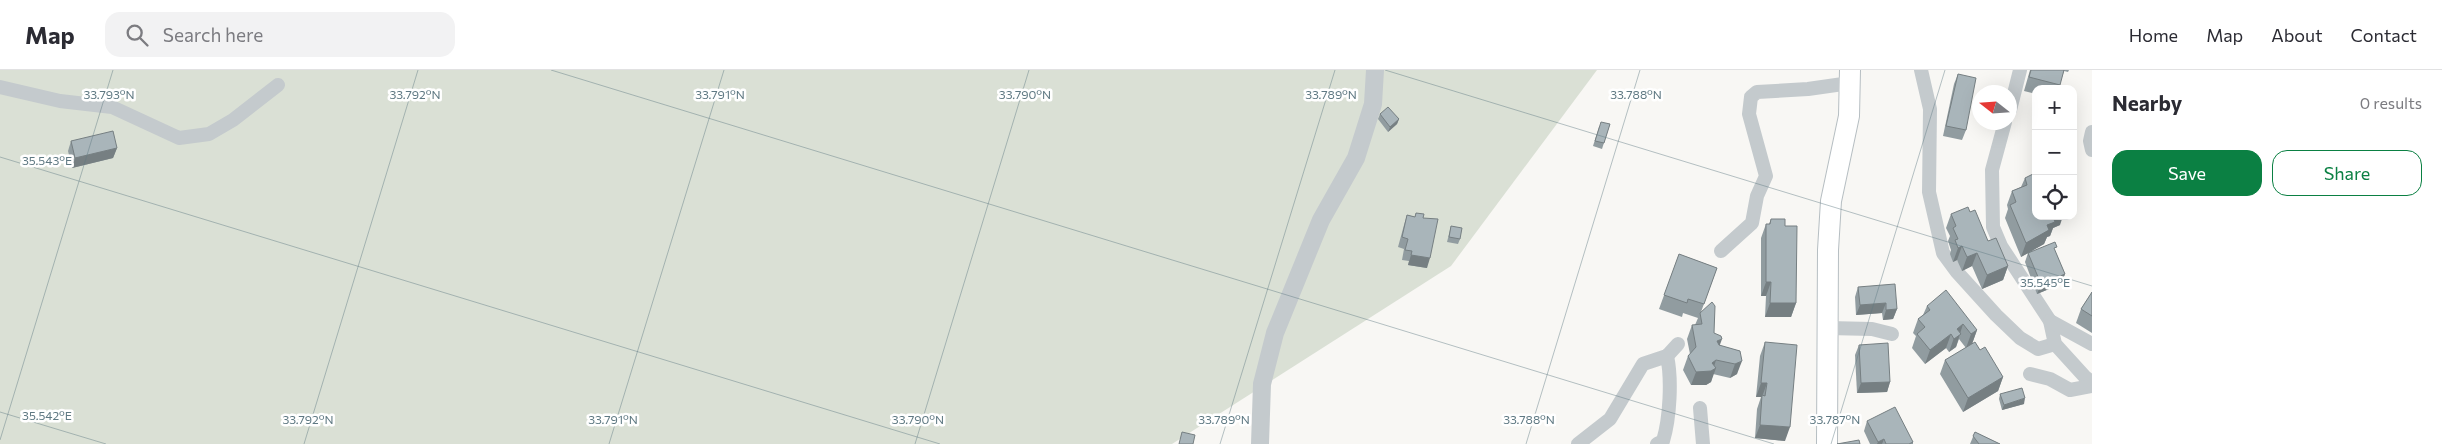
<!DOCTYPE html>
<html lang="en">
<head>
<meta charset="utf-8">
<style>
  body { margin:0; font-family:Commissioner,sans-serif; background:#f2f2f3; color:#2b2b33 }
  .controls { position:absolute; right:15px; top:15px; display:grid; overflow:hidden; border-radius:10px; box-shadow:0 5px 20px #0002 }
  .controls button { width:45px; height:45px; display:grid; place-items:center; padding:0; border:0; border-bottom:1px solid #e1e1e2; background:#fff; color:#2b2b33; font:25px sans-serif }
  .compass { position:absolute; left:1972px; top:15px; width:45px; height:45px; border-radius:50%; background:#fff; box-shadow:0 5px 20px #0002; rotate:287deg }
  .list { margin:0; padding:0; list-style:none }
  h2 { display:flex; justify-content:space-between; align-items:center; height:65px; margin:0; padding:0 20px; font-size:21px }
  h2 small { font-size:16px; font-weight:400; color:#7c7c81 }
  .actions { display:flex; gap:10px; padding:15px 20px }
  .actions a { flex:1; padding:11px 0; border:1px solid #0b8043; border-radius:15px; text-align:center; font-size:18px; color:#0b8043 }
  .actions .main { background:#0b8043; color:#fff }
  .icon { flex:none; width:28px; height:28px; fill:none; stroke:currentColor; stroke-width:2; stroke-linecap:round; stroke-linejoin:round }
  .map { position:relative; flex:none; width:2092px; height:374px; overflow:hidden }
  header { display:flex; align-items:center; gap:30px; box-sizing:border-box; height:70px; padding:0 25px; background:#fff; border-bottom:1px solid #e1e1e2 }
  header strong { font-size:24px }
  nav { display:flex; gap:28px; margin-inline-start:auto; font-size:18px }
  .search { width:350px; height:45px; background:#f2f2f3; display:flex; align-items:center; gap:12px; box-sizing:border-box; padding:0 18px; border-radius:15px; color:#7c7c81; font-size:19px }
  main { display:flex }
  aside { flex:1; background:#fff }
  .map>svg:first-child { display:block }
</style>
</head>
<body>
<header>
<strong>Map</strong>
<div class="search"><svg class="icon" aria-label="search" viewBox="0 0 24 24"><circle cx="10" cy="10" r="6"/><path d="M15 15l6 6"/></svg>Search here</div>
<nav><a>Home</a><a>Map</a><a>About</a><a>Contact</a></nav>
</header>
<main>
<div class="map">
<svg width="2092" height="374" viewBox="0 0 2092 374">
  <rect width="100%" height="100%" fill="#f8f7f4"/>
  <polygon fill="#dae0d5" points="0,0 1597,0 1451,196 1172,374 0,374"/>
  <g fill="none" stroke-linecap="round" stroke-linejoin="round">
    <defs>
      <polyline id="secondary" points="1827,374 1828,180 1831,131 1849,46 1850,0"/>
    </defs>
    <use href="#secondary" stroke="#b6bec2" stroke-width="22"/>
    <g stroke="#c4cacd" stroke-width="14">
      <polyline points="1921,0 1930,39 1929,122 1943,183 1957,202 1996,245 2020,268 2038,279 2055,274"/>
      <polyline points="0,17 60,31 112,37 179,68 209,64 233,50 278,15"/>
      <polyline points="2010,40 2020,0"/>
      <polyline points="2005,52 1992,100 1993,157 2001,176 2050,251 2055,274 2085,307 2092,312"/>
      <polyline points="2092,62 2090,71 2092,80"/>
      <polyline points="1721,181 1752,153 1757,126 1766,106 1749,44 1751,27 1757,22 1808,19 1850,13"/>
      <polyline points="2050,251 2092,274"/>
      <polyline points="1828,258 1872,259 1892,264"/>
      <polyline points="1667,286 1678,274"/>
      <polyline points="2030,304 2050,309 2070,320 2092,316"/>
      <polyline points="1700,338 1703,374"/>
      <path d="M1578,374L1610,349L1643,294L1667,286C1672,309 1670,348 1663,371L1657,374"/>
    </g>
    <polyline stroke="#c4cacd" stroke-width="18" points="1260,374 1262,314 1275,263 1321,150 1356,88 1373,34 1375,0"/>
    <use href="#secondary" stroke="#fff" stroke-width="20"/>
  </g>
  <g fill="#919ca0">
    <polygon points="2030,0 2069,0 2068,2 2064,1 2058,19 2036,19 2036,24 2024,21"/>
    <polygon points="1958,4 1966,60 1962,70 1943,66 1954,14"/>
    <polygon points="1380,44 1399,49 1397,54 1388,62 1378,49"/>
    <polygon points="1610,54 1602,79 1593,76 1599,57"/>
    <polygon points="71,71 117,78 113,88 72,98 68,81"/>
    <polygon points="2025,108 2060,155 2053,158 2050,166 2047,167 2044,174 2030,182 2055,181 2065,204 2061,214 2037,224 2025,192 2028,183 2021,187 2005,148 2008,139 2007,135 2012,121 2021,117"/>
    <polygon points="1970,142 1988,171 2008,196 2003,210 1982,219 1972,196 1962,201 1957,190 1953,192 1950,184 1951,180 1948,171 1950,166 1946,158 1951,144"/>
    <polygon points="1416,143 1423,148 1427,198 1408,195 1409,191 1402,190 1404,179 1398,177 1404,155 1407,145 1415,147"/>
    <polygon points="1771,149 1785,156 1796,233 1791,247 1765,247 1766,226 1761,226 1761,168 1766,154 1769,154"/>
    <polygon points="1451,156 1460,169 1458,174 1447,172"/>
    <polygon points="1679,184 1717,198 1701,242 1714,263 1720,276 1740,281 1737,304 1730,308 1713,304 1711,312 1706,315 1691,315 1683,300 1688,286 1690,284 1687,269 1692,255 1695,255 1698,248 1683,243 1682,247 1659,239"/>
    <polygon points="1858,217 1897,239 1893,249 1883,250 1882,243 1856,245 1855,227"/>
    <polygon points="2092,222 2092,263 2076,253 2081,239"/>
    <polygon points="1927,236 1977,260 1972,274 1969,276 1980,280 2003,307 1998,321 1963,342 1940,304 1945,290 1966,278 1959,269 1956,277 1949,282 1946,278 1925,294 1912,278 1916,266 1913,263 1918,249 1923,245"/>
    <polygon points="1765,272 1785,371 1755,368 1757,339 1761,327 1756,327 1760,286"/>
    <polygon points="1859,275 1890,312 1887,322 1857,323 1855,285"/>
    <polygon points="2000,324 2024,334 2002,340 1999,329"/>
    <polygon points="1867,351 1913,372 1913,374 1870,374 1864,361"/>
    <polygon points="1975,362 2000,374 1970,374"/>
  </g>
  <g fill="#767f82">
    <polygon points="1399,49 1397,54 1388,62 1390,57"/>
    <polygon points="117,78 113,88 72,98 75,88"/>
    <polygon points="2055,146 2063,146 2060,155 2053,158 2050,166 2047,167 2044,174 2021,187 2026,173 2047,155 2053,147"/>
    <polygon points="1962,176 1957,190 1953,192 1958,178"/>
    <polygon points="1977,183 1972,196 1962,201 1967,187"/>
    <polygon points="1411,185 1430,188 1427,198 1408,195"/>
    <polygon points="2008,196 2003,210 1982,219 1987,205"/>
    <polygon points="2065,204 2061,214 2037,224 2041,214"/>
    <polygon points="1766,212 1771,212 1766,226 1761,226"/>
    <polygon points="1770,233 1796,233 1791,247 1765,247"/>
    <polygon points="1886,233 1882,243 1856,245 1860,235"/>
    <polygon points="1897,239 1893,249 1883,250 1886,240"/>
    <polygon points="1963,254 1956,277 1949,282 1957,259"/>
    <polygon points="1977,260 1972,274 1966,278 1971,264"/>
    <polygon points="1951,264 1946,278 1925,294 1930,280"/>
    <polygon points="1722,269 1717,283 1717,271"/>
    <polygon points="1716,290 1713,300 1716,298 1711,312 1706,315 1691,315 1696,302"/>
    <polygon points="1742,291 1737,304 1730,308 1735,294"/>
    <polygon points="2003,307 1998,321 1963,342 1968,328"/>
    <polygon points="1890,312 1887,322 1857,323 1861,313"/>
    <polygon points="1761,313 1767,313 1762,327 1756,327"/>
    <polygon points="2025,328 2024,334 2002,340 2004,335"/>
    <polygon points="1760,355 1790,357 1785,371 1755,368"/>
    <polygon points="1884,369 1882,374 1877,374 1878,372"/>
  </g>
  <g fill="#a9b5ba" stroke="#767f82">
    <polygon points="2031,0 2064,0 2060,15 2029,7"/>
    <polygon points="1958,4 1976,8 1966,60 1946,56"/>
    <polygon points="1388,37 1399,49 1390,57 1380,44"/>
    <polygon points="1601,52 1610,54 1604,73 1595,71"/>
    <polygon points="113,61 117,78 75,88 71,71"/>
    <polygon points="2035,103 2036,146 2055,146 2053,147 2055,152 2047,155 2049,160 2026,173 2010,135 2016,132 2012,121 2027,115 2025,108"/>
    <polygon points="1968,137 1970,142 1975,140 1988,171 1996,168 2008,196 1987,205 1977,183 1967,187 1962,176 1958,178 1955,170 1958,169 1953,158 1956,156 1951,144"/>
    <polygon points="1416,143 1424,144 1423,148 1438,149 1430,188 1411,185 1412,181 1405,180 1408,169 1402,167 1407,145 1415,147"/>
    <polygon points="1771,149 1785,149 1785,156 1797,156 1796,233 1770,233 1771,212 1766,212 1766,154 1770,154"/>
    <polygon points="1451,156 1462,158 1460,169 1449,167"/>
    <polygon points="2055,172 2057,177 2054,178 2065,204 2041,214 2028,183"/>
    <polygon points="1679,184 1717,198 1704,234 1688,229 1687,233 1664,225"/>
    <polygon points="1895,214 1897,239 1886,240 1886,233 1860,235 1858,217"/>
    <polygon points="1946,220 1977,260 1971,264 1963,254 1957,259 1961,264 1954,269 1951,264 1930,280 1917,264 1925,257 1918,249 1930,240 1927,236"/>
    <polygon points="2092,222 2092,246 2081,239"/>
    <polygon points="1712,232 1715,236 1714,263 1721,266 1722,269 1717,271 1719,275 1740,281 1742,291 1735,294 1716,290 1712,293 1716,298 1711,301 1696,302 1688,286 1696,277 1692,255 1702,254 1700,243"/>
    <polygon points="1765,272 1797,275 1790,357 1760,355 1762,325 1765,326 1767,313 1761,313"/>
    <polygon points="1975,272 1980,280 1985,277 2003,307 1968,328 1945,290"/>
    <polygon points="1888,273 1890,312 1861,313 1859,275"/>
    <polygon points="2022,318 2025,328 2004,335 2000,324"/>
    <polygon points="1895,337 1913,372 1909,374 1886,374 1884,369 1878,372 1867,351"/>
    <polygon points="1182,362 1195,365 1193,374 1179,374"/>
    <polygon points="1975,362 2000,374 1979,374 1973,366"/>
    <polygon points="1859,370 1860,374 1837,374"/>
  </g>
  <path fill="none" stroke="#5f7983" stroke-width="1" stroke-opacity="0.45" d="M551,0L1774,374M1385,0L2092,216M0,87L940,374M0,342L106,374M0,370L113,0M304,374L418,0M609,374L724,0M915,374L1029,0M1220,374L1335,0M1526,374L1640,0M1831,374L1945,0"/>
  <g font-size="12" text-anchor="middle" fill="#5f7983" stroke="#fff" stroke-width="5" stroke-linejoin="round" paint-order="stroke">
    <text x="109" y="29">33.793°N</text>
    <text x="415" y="29">33.792°N</text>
    <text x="720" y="29">33.791°N</text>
    <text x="1025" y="29">33.790°N</text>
    <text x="1331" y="29">33.789°N</text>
    <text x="1636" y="29">33.788°N</text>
    <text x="47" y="95">35.543°E</text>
    <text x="2045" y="217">35.545°E</text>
    <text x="47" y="350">35.542°E</text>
    <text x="308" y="354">33.792°N</text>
    <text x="613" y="354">33.791°N</text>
    <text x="918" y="354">33.790°N</text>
    <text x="1224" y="354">33.789°N</text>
    <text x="1529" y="354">33.788°N</text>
    <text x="1835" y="354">33.787°N</text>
  </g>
</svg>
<div class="controls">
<button>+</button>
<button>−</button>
<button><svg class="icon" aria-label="locate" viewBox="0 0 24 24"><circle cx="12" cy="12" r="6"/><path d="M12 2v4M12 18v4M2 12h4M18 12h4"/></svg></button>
</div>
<svg class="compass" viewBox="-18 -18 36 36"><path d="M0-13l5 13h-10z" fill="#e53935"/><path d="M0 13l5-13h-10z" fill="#7c7c81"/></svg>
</div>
<aside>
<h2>Nearby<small>0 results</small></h2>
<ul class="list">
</ul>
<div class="actions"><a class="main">Save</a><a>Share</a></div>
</aside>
</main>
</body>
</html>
